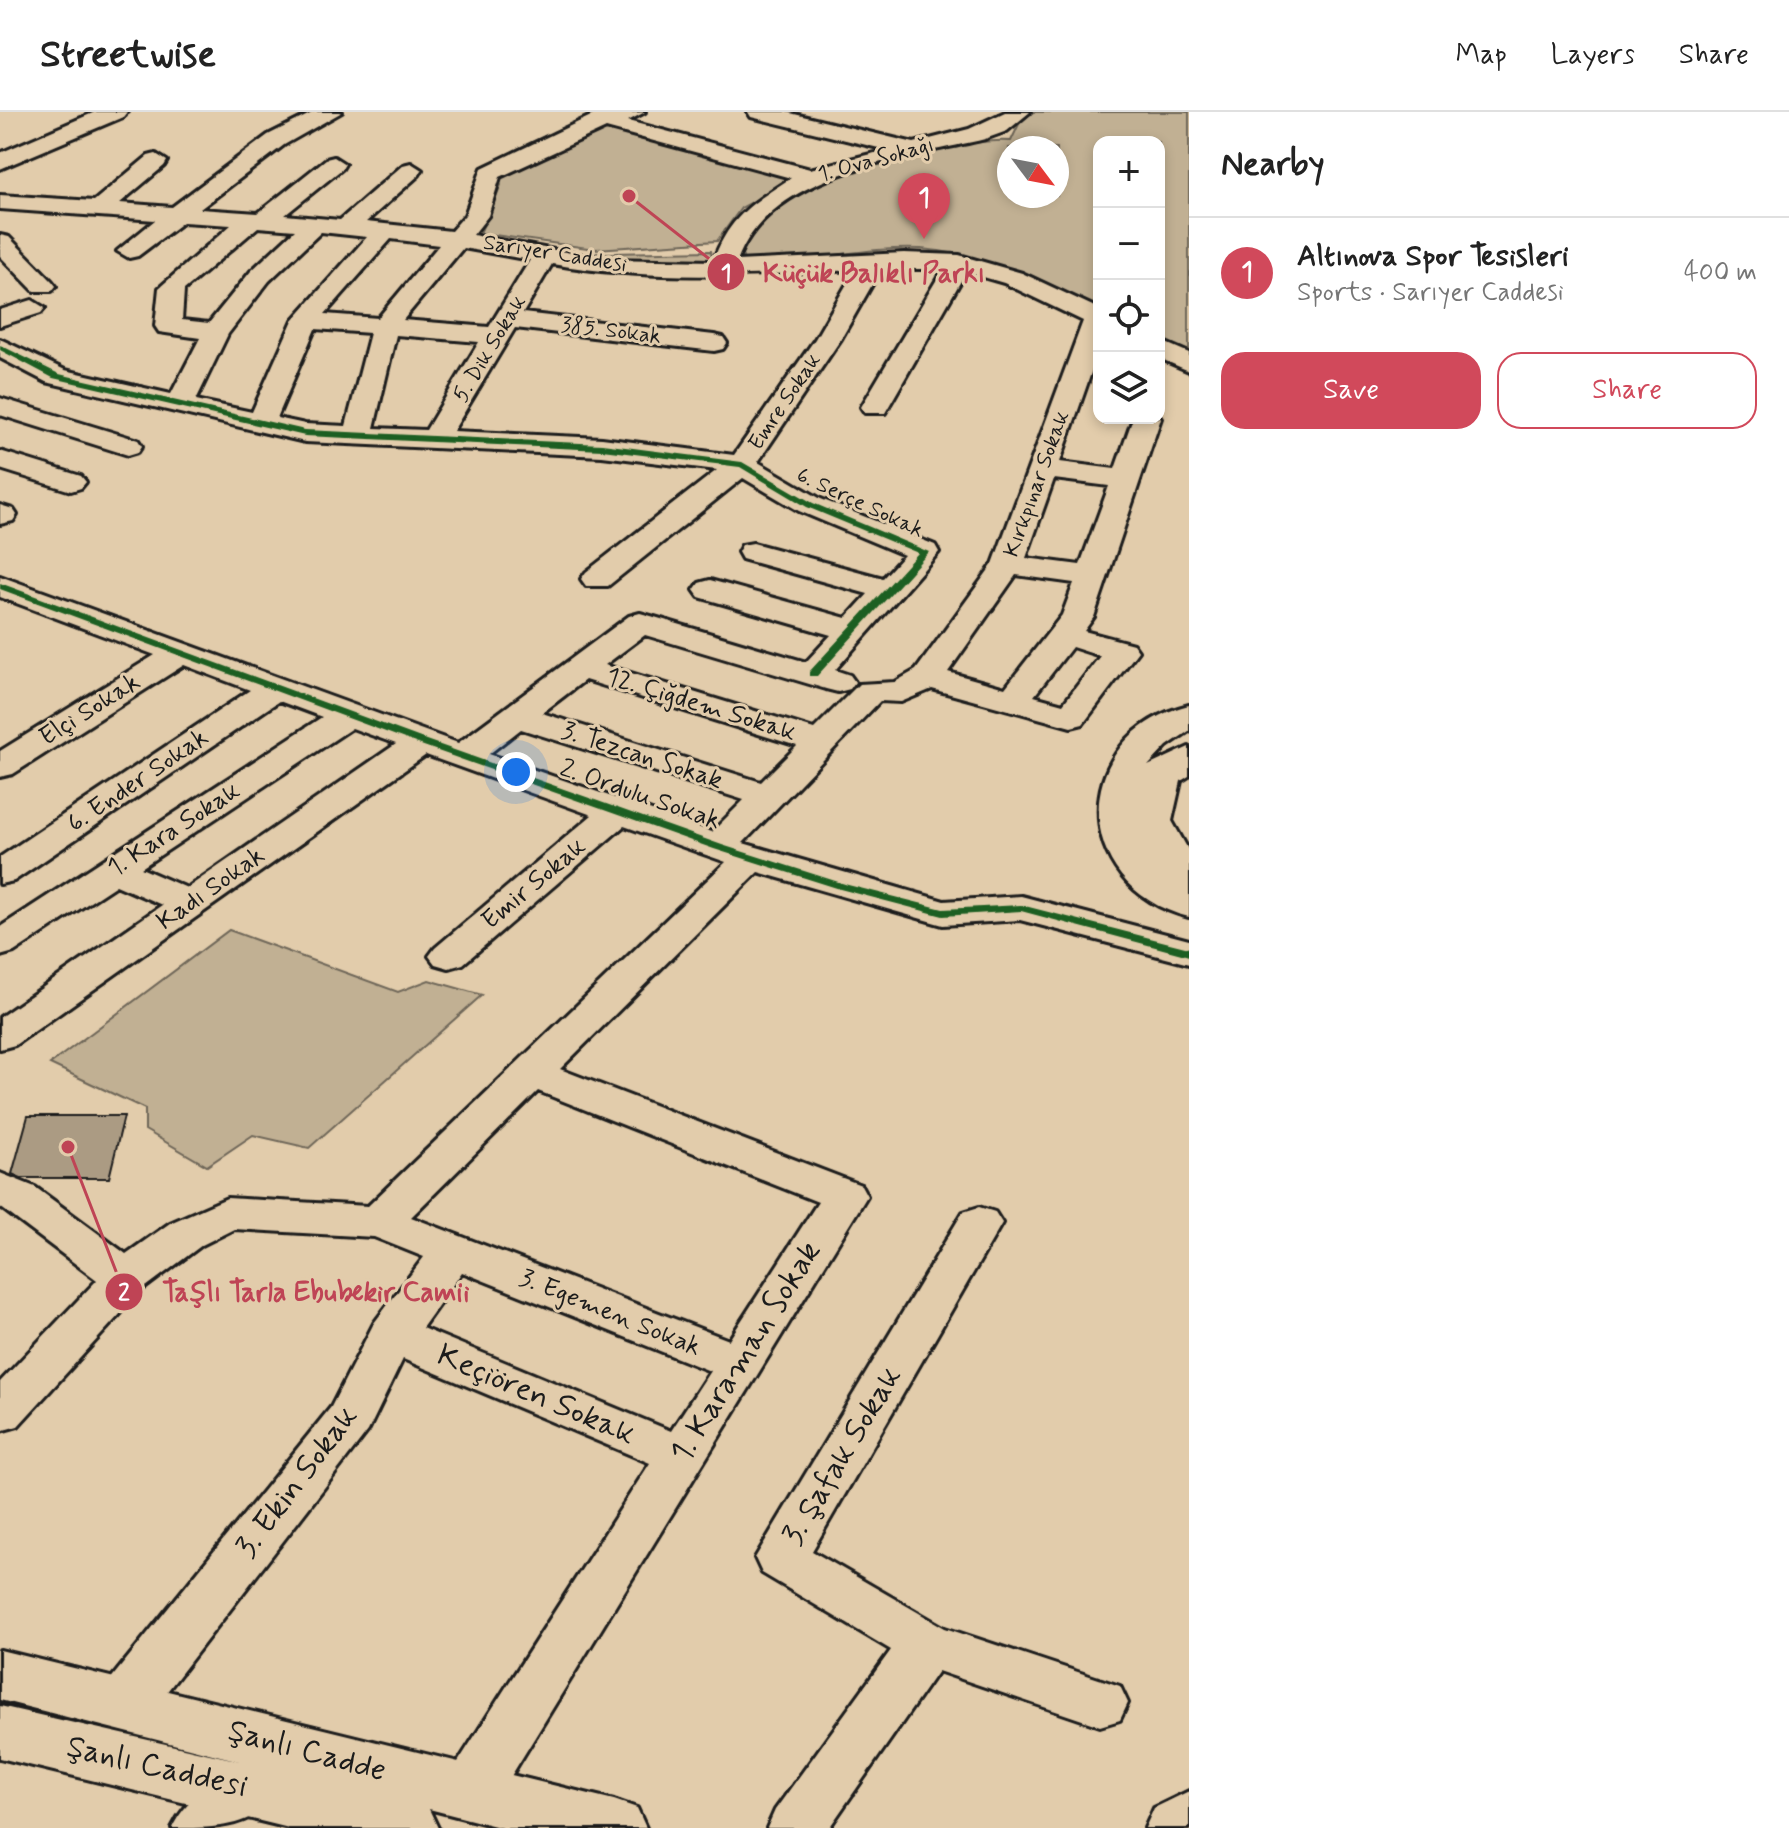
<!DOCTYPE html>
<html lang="en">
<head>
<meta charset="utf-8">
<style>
  body { margin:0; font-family:Mynerve,sans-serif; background:#f2f2f2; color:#222 }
  .controls { position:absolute; right:24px; top:24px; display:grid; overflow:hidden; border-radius:16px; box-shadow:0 4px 12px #0003 }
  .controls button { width:72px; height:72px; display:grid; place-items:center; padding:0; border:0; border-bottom:2px solid #e0e0e0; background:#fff; color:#222; font:40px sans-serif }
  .compass { position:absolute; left:997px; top:24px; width:72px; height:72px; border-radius:50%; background:#fff; box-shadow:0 4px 12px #0003; rotate:122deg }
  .you { position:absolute; left:516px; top:660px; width:28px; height:28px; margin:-20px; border:6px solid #fff; border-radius:50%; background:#1a73e8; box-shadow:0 0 0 12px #1a73e833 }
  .badge { display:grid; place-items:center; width:52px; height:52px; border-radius:50%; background:#d1495b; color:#fff; font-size:26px; font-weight:700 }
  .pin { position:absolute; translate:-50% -66px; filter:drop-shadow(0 2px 4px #0008) }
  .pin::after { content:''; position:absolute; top:42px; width:28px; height:24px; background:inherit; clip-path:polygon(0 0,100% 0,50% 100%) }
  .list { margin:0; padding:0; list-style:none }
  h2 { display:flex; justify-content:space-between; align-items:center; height:104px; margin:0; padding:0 32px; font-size:34px }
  h2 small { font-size:26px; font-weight:400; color:#767676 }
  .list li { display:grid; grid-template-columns:52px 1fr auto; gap:24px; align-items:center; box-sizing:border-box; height:112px; padding:0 32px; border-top:2px solid #e0e0e0 }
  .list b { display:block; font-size:30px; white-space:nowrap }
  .list p { margin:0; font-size:26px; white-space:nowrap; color:#767676 }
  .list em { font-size:26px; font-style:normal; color:#767676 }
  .actions { display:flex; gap:16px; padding:24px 32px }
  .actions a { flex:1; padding:18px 0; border:2px solid #d1495b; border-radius:24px; text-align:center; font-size:28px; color:#d1495b }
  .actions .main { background:#d1495b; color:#fff }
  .icon { flex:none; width:44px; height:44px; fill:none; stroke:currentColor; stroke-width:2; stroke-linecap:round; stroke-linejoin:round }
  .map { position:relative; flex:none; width:1189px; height:1716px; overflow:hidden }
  header { display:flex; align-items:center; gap:48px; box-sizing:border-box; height:112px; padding:0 40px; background:#fff; border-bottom:2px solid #e0e0e0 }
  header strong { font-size:38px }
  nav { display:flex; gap:44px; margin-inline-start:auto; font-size:28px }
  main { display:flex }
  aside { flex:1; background:#fff }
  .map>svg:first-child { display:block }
</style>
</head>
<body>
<header>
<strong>Streetwise</strong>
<nav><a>Map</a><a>Layers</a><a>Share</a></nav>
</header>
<main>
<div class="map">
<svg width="1189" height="1716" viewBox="0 0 1189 1716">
  <rect width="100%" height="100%" fill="#e2ccab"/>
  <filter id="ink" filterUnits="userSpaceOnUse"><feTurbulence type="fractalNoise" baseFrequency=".0125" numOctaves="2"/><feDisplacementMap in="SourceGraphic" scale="16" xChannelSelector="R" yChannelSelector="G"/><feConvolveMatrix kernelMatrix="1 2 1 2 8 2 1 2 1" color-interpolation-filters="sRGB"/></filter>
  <g filter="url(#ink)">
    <g fill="#c1b093" stroke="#6e6658" stroke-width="2" fill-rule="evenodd">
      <path d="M1032,0H1189V240L1159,227V30H1099V199C1042,173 985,141 921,137C862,134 803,153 744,149L741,138C781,75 851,57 920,42C951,35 980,27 1011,29L1019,12ZM1009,36H1057V84H1009Z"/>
      <polygon points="599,13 798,65 741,96 717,129 595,137 480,121 501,73 498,61"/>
      <polygon points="711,139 713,152 622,150 560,142"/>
      <polygon points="229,818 398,880 429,868 482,883 309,1036 253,1023 207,1054 145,1018 145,997 50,952"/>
    </g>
    <polygon fill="#ab9b83" stroke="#1c1c1c" stroke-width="2" points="28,1004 124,1004 109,1066 21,1066 12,1062"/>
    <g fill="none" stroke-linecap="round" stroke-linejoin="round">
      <defs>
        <g id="minor">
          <path d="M314,0H342L284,33L200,97L258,101L326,47L334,45L345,52L342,57L285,103L340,108L403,53L411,51L422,58L419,63L366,110L451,119L465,103L482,56L593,3L645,0L628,9L810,57L887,38L751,5L748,0H786L914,31L969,17L1005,0H1030L1007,19L985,27C903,47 770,59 737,149L904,141L959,143L1022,161L1099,197V238L1060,350L1115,357L1133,306H1159V303L1161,306L1094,505L1084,519L1133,532L1138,539L1083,612L1071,615L932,577L901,590L880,589L743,731L944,789L1021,784L1189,828V852L1020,808L943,813L758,760L560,957L861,1073L867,1084L489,1700L469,1707L449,1700L440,1682L449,1664L650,1351L403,1247L368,1319L145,1608L125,1614L105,1608L97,1591L105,1574L331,1295L374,1211L424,1145L374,1125L234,1117L202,1133L142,1178L18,1314L0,1319V1270L97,1168L0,1095V1061L35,1075L126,1142L170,1111L227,1086L368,1094L726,750L624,714L463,852L449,856L435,852L429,844L435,836L592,703L426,643L15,933L0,937V905L162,793L116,773L14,840L0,844V815L322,605L279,589L14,769L0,772V745L250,578L184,553L13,662L0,665V639L155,543L0,485V464L458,631L629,504L640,501L651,504L806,550L831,523L699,485L694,478L699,471L710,468L846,506L868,482L742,447L738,440L742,433L753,431L883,466L904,443L799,399L743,366L608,474H586L581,467L586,460L717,358L602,344L305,330L46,270L0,246V227L65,258L171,282L200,226L159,220L155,214L159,176L231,113L183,110L138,144L129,146L117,139L155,108L0,97V83L94,89L148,44L156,42L167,49L164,54L120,91L172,95L268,23ZM606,16L791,66C751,92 730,104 713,149L604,147L473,123L488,104L500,65ZM258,115L295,118L251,159L209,211L182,208L184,178ZM321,120L367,125L293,208L252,300L196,288L228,222L269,169ZM391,127L439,133L378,206L325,202ZM463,136L530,148L489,215L403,208ZM552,152C652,170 754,163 855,158L815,227L734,343L602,326L453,319L515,216L714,239L723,237L727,231L723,225L714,223L523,201ZM881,157H943L861,295L865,301H885L966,160L1004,171L1083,209L993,452L916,558L895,570L859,572L814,617L605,553L645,523L826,577L838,580L850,577L855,570L850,563L835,558L939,440L935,433L821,387L758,350L841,227ZM315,217L370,221L346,314L305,312L277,306ZM396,223L479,230L426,318L374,316ZM1054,367L1109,374L1080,453L1026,446ZM1016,463L1074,471L1062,503L1005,576L948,560ZM1072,535L1100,544L1063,592L1034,584ZM585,568L797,634L761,670L542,601ZM352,616L396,632L187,776L141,756ZM521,617L744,688L712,720L489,642ZM538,979L818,1090L729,1228L411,1105ZM462,1160L710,1259L671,1319L422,1216Z"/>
          <polygon points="0,123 9,125 52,169 56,174 52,179 34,179 0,144"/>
          <polygon points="32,188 45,196 41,201 0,214 0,198"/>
          <polygon points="1159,228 1189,241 1189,259 1159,246"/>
          <polygon points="0,286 138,328 142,334 138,340 128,343 0,303"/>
          <polygon points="0,339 81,364 86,370 81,376 71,379 0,357"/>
          <polygon points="0,393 13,397 17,403 13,409 0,412"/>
          <polygon points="979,1095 995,1100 1002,1111 812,1439 945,1516 1120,1574 1128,1591 1120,1608 1100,1614 938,1559 829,1716 767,1716 775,1698 891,1538 762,1461 755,1446 963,1100"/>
          <path d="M251,1652L271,1659L280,1677C256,1716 219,1716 172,1716C186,1686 220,1663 251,1652Z"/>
        </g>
        <g id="major">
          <polygon points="95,0 127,0 123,5 0,57 0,41"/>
          <path d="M1189,593V619L1167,634L1148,654L1189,635V664L1181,669L1172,709L1189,739V805C1068,775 1069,622 1189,593Z"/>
          <polygon points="0,1538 614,1688 637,1696 646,1716 503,1716 429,1697 438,1716 289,1716 0,1646 0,1594 240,1649 0,1588"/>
          <polygon points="1189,1679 1189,1716 1145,1716 1154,1696"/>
        </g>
      </defs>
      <use href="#minor" stroke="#1c1c1c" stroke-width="6"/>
      <use href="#major" stroke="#1c1c1c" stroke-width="6"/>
      <use href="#minor" fill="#e2ccab" fill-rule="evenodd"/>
      <use href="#major" fill="#e2ccab" fill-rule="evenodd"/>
      <defs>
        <g id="cycleway">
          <polygon points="0,233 59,262 305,318 602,332 742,350 813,391 929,440 817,564 809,564 809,560 918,441 807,395 740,355 602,338 305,324 53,266 0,238"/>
          <polygon points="0,471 426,628 722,733 848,773 943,797 1021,793 1189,836 1189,844 1021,799 943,804 840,777 714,737 418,632 0,477"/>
        </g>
      </defs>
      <use href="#cycleway" stroke="#e2ccab" stroke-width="5"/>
      <use href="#cycleway" fill="#1b5e20" fill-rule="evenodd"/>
    </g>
  </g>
  <g text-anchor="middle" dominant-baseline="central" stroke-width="6" stroke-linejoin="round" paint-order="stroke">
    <g font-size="22" fill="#1c1c1c" stroke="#e2ccab">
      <text transform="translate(876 48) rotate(-15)">1. Ova Sokağı</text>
      <text transform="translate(555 142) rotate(9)">Sarıyer Caddesi</text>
      <text transform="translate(611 219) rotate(7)">385. Sokak</text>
      <text transform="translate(490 237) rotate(-59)">5. Dik Sokak</text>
      <text transform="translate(785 290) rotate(-56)">Emre Sokak</text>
      <text transform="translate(1037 372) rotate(-70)">Kırkpınar Sokak</text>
      <text transform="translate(860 391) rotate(25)">6. Serçe Sokak</text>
    </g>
    <g font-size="26" fill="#1c1c1c" stroke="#e2ccab">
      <text transform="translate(701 593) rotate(17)">12. Çiğdem Sokak</text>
      <text transform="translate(90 598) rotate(-32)">Elçi Sokak</text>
      <text transform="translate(642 644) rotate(18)">3. Tezcan Sokak</text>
      <text transform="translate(138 669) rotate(-34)">6. Ender Sokak</text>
      <text transform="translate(640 683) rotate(19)">2. Ordulu Sokak</text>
      <text transform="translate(174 718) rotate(-33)">1. Kara Sokak</text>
      <text transform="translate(534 772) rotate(-40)">Emir Sokak</text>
      <text transform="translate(211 777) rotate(-35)">Kadı Sokak</text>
      <text transform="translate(610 1201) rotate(22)">3. Egemen Sokak</text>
    </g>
    <g font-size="32" fill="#1c1c1c" stroke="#e2ccab">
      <text transform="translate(746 1240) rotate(-58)">1. Karaman Sokak</text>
      <text transform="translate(536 1283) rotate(23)">Keçiören Sokak</text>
      <text transform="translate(842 1344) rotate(-59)">3. Şafak Sokak</text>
      <text transform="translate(297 1370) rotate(-53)">3. Ekin Sokak</text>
      <text transform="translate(307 1639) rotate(15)">Şanlı Cadde</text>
      <text transform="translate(157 1655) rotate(13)">Şanlı Caddesi</text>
    </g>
  </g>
  <path fill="none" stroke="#bf4455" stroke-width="3" d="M629 84L726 160M68 1035L124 1180"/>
  <g fill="#bf4455" stroke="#e2ccab" stroke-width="3">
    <circle cx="629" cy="84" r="8"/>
    <circle cx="68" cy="1035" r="8"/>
    <circle cx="726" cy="160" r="20"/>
    <circle cx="124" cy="1180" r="20"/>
  </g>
  <g font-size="24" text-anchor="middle" font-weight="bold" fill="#fff">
    <text x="726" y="169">1</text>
    <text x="124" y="1188">2</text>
  </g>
  <g font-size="28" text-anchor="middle" font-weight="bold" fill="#bf4455" stroke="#e2ccab" stroke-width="6" stroke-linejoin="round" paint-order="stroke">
    <text x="874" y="170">Küçük Balıklı Parkı</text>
    <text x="316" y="1189">Taşlı Tarla Ebubekir Camii</text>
  </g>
</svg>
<div class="controls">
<button>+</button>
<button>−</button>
<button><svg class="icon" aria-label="locate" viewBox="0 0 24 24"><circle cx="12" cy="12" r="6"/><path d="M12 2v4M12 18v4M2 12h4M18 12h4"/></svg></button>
<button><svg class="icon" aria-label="layers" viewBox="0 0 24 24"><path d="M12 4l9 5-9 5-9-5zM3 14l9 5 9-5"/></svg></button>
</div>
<svg class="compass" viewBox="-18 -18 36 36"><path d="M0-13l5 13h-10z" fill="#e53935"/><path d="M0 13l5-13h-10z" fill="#767676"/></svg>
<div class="you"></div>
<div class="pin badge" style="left:924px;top:127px">1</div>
</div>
<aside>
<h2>Nearby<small></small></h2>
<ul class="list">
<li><span class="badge">1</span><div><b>Altınova Spor Tesisleri</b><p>Sports · Sarıyer Caddesi</p></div><em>400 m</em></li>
</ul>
<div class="actions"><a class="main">Save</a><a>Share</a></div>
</aside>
</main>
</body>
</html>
